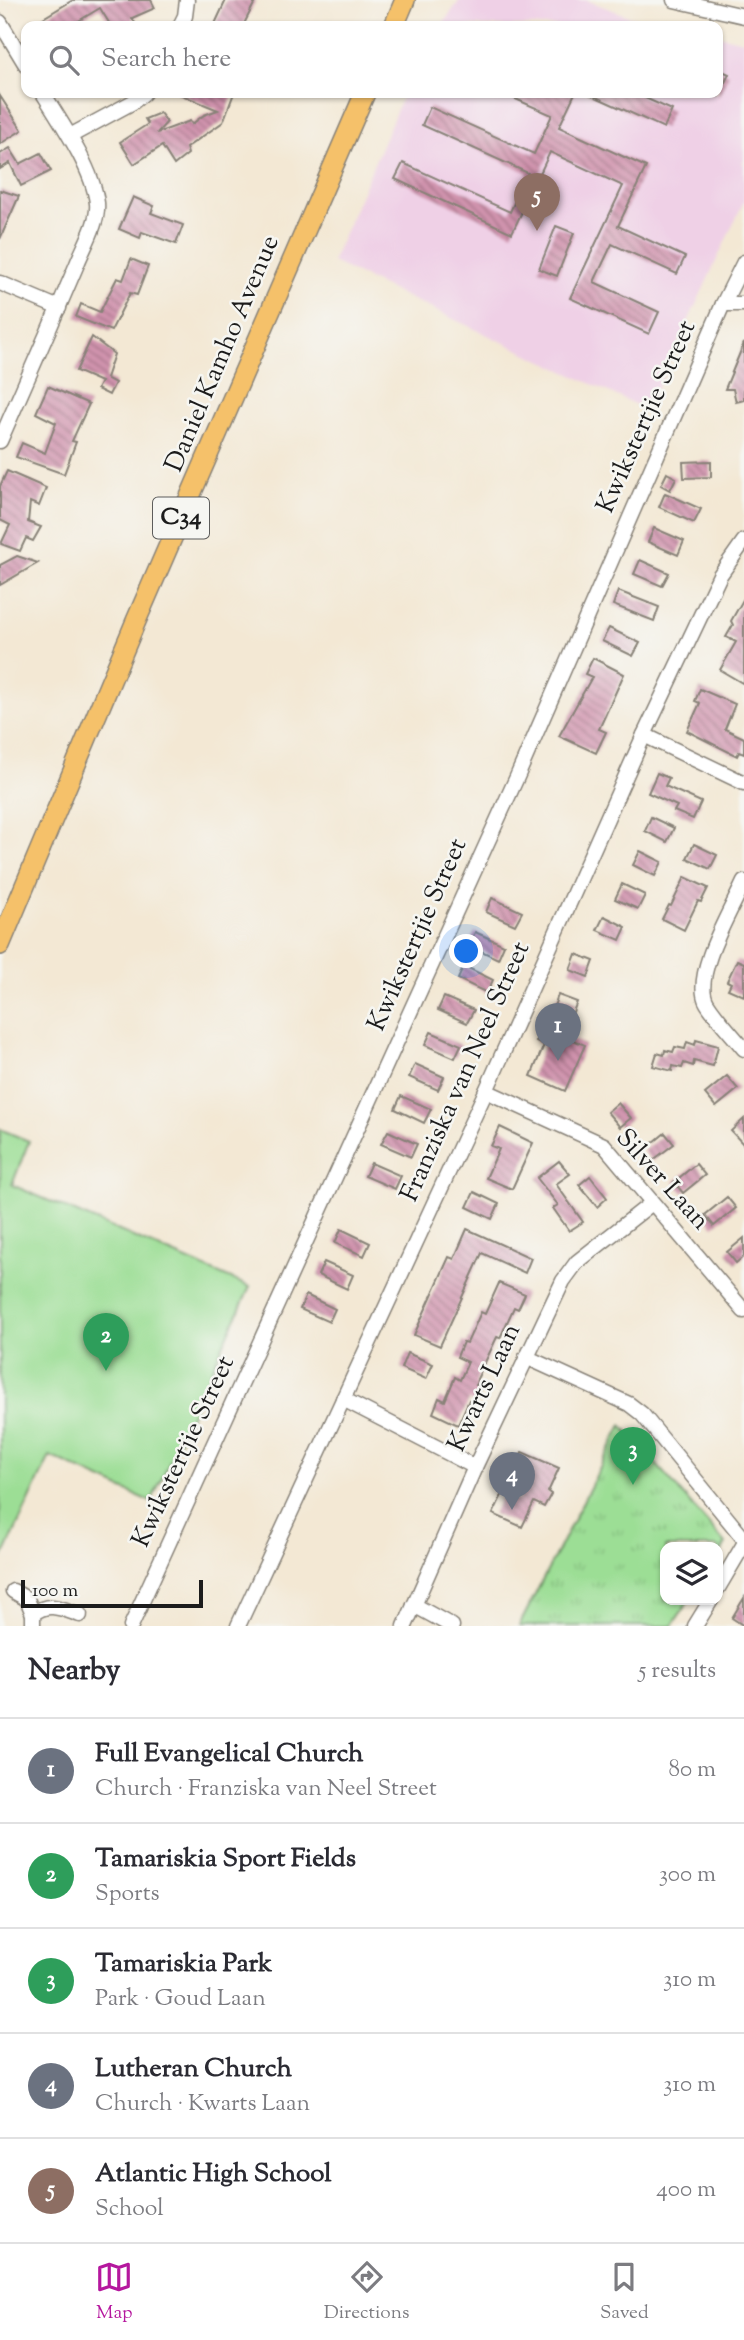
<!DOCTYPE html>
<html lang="en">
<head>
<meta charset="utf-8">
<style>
  body { margin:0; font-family:"Sorts Mill Goudy",serif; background:#f2f2f3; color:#2b2b33 }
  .controls { position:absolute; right:21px; bottom:21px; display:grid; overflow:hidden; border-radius:14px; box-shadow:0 2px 5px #0004 }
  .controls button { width:63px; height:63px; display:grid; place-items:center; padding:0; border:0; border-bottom:2px solid #e1e1e2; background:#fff; color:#2b2b33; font:35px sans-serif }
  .scale { position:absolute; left:21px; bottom:18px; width:182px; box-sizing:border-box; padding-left:7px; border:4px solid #1c1c1c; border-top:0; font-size:19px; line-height:24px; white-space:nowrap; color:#1c1c1c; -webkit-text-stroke:5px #f6f6f2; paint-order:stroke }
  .you { position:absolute; left:467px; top:952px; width:24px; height:24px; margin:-18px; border:5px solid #fff; border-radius:50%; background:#1a73e8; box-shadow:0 0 0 10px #1a73e833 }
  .badge { display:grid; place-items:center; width:46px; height:46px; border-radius:50%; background:#b5179e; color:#fff; font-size:23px; font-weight:700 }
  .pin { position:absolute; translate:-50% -58px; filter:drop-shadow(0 2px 4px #0008) }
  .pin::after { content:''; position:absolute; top:37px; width:24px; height:21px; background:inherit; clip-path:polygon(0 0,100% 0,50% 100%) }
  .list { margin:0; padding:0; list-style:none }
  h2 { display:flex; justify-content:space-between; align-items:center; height:91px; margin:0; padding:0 28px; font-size:30px }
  h2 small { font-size:23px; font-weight:400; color:#7c7c81 }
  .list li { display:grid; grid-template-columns:46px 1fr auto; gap:21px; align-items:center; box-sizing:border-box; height:105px; padding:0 28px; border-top:2px solid #e1e1e2 }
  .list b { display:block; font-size:26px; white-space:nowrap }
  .list p { margin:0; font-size:23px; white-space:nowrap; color:#7c7c81 }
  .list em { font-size:23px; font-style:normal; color:#7c7c81 }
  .icon { flex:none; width:38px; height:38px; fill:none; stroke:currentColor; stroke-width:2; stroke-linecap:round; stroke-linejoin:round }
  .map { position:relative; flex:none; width:744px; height:1626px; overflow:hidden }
  .search { position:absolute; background:#fff; box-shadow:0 2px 5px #0004; left:21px; right:21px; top:21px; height:77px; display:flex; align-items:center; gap:18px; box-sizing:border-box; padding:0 24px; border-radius:14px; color:#7c7c81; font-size:26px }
  .sheet { height:616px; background:#fff }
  nav { display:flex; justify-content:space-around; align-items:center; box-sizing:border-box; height:98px; border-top:2px solid #e1e1e2; background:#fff; font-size:19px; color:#7c7c81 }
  nav a { display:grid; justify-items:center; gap:4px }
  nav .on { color:#b5179e }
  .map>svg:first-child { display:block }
</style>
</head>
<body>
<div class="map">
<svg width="744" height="1626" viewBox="0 0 744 1626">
  <defs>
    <pattern id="park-tufts" width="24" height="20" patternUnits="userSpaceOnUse" patternTransform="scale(1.75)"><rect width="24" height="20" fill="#9cde95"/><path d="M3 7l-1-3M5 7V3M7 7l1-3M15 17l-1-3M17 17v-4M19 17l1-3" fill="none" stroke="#86be80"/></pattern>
    <pattern id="building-back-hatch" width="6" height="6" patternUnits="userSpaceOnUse" patternTransform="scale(1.75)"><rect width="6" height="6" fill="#d093ad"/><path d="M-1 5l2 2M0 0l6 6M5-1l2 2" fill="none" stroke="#a8778c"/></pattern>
  </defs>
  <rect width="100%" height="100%" fill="#f6f6f2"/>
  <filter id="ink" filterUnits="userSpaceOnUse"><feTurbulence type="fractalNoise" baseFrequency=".0143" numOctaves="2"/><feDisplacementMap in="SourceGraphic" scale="14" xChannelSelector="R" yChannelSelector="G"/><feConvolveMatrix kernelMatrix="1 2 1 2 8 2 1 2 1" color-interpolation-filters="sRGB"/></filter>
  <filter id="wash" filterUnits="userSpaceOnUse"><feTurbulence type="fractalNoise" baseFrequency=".00686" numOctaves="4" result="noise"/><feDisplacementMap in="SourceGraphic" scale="28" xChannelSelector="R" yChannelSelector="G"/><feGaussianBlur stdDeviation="1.57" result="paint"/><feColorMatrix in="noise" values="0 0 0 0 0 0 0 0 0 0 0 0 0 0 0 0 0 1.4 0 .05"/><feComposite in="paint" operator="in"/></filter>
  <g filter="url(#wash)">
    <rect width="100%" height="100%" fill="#f3e8d4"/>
    <g fill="#efd0e6">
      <polygon points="460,0 586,0 634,18 673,26 441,26"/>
      <polygon points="718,35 744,41 744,160 742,163 744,164 744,201 647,410 332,262 404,93 718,93"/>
    </g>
    <polygon fill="url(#park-tufts)" stroke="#5c7d58" stroke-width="2" points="622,1425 726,1544 718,1557 718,1547 665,1547 665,1600 689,1600 672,1626 519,1626"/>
    <polygon fill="#9cde95" stroke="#5c7d58" stroke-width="2" points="0,1129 29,1141 12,1185 250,1287 151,1502 50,1456 3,1557 0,1555"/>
    <g id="blocks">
      <g fill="url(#building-back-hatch)">
        <polygon points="73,0 151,0 155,8 132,18 137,26 111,26 100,8 70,26 30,26"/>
        <polygon points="226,0 256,0 243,26 214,26"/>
        <polygon points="718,69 729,74 718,97"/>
        <polygon points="177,93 234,93 223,122 186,148 188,154 174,165 162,146 134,164 120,142 148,124 145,119 160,113 167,122 157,133 190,121 192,124 204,115 218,110"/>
        <polygon points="502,93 575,93 559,127 646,167 618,226 685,257 677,274 612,244 594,282 659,312 649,334 570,298 623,186 550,152 512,233 395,179 403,163 510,212 528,173 422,125 430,107 534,154 552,115"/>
        <polygon points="587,93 634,93 672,110 664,128"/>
        <polygon points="0,96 22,130 0,144"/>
        <polygon points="10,148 20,164 41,153 51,171 21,186 10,163 0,169 0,154"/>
        <polygon points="0,190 19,196 0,239"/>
        <polygon points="133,197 154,206 151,213 183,225 176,244 142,232 140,238 119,229"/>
        <polygon points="556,226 574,233 557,276 539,269"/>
        <polygon points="131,259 148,266 137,295 130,293 111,331 76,317 81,304 100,312 117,278 123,280"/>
        <polygon points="92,337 114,354 106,378 115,383 109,395 97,389 101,382 76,371"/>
        <polygon points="744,343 744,400 736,402 733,389 725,389"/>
        <polygon points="48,386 89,404 72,441 76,442 64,474 16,457 22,443 45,453 56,423 36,413"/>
        <polygon points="711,461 711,477 684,478 683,462"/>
        <polygon points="7,471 46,488 39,506 30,502 28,522 41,527 33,541 26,538 20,551 1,544 10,525 0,520 0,486"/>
        <polygon points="667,473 676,478 670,490 661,485"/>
        <polygon points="665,493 701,509 694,523 659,507"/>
        <polygon points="654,528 684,541 678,555 648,542"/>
        <polygon points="17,556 38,563 0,585 0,565"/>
        <polygon points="640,560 669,573 662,586 634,574"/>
        <polygon points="618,591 659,607 654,621 613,605"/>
        <polygon points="744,598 744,684 720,670 736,642 726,637 733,625 731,621"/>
        <polygon points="609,628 640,643 633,656 602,641"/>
        <polygon points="593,658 624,674 599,729 606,732 596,753 559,736 592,677 585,674"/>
        <polygon points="700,689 735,704 725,729 744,738 744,754 739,752 737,756 687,731 700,703 695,701"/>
        <polygon points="657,773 669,778 665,786 701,802 693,819 674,811 677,806 648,793"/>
        <polygon points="651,817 674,828 667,842 645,831"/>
        <polygon points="694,844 717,855 710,869 687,858"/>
        <polygon points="640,851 662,862 655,876 633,865"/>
        <polygon points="685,877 708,888 701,902 698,901 684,930 662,919 669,905 671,906"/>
        <polygon points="622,884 645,895 638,909 615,899"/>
        <polygon points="492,898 522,912 515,925 486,912"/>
        <polygon points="604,916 626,927 620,940 597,930"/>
        <polygon points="475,932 504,945 498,959 469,945"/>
        <polygon points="576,954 594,961 588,977 570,970"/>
        <polygon points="737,960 744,963 744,996 728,989 731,983 727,981"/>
        <polygon points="464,966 493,980 487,993 458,979"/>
        <polygon points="558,995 577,1002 570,1019 552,1012"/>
        <polygon points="444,997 474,1010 467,1023 438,1010"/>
        <polygon points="542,1027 585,1045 565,1091 531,1076 544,1045 536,1041"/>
        <polygon points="431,1032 461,1045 455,1058 425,1045"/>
        <polygon points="696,1040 718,1046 713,1066 694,1061 693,1066 684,1063 682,1068 673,1066 672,1071 653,1066 657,1053 664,1055 665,1050 673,1052 675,1047 685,1049 687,1042 695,1045"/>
        <polygon points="415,1064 444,1077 438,1090 409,1077"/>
        <polygon points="727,1076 738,1089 716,1107 705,1094"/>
        <polygon points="401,1096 431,1109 424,1123 395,1109"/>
        <polygon points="618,1103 631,1118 620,1127 607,1112"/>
        <polygon points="744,1119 744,1145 731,1131"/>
        <polygon points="500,1127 533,1143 512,1189 486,1178 499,1149 491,1146"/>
        <polygon points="388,1131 417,1144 411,1157 381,1144"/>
        <polygon points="665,1133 674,1144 652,1161 643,1151"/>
        <polygon points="559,1161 570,1174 556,1184 583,1222 569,1231 553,1208 558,1205 537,1178"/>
        <polygon points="371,1163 401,1176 395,1189 365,1176"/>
        <polygon points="696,1164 705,1175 683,1193 674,1182"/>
        <polygon points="590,1176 607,1198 597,1207 579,1185"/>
        <polygon points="474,1192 499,1204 492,1219 467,1207"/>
        <polygon points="727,1197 736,1208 714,1226 705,1215"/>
        <polygon points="341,1229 370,1243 364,1256 335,1243"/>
        <polygon points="467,1229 531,1258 525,1273 482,1253 440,1346 414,1335 449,1257 454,1259"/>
        <polygon points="744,1238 744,1256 736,1263 727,1252"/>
        <polygon points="324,1262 353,1275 347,1289 318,1275"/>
        <polygon points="499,1283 525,1294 518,1309 514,1307 500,1338 497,1337 477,1379 476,1385 481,1387 474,1403 469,1400 458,1425 433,1413 439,1398 445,1401 455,1377 460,1380 468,1362 457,1357 463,1342 467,1343 481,1312 485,1314"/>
        <polygon points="306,1295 335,1309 329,1322 300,1309"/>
        <polygon points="407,1353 433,1364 426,1379 401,1368"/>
        <polygon points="522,1452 559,1468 548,1492 551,1494 544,1507 534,1502 522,1527 493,1514 503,1493 518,1501 531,1476 514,1469"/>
        <polygon points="744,1598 744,1626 732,1618"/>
      </g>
    </g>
  </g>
  <g filter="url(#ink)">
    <use href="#blocks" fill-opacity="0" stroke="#888278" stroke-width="2"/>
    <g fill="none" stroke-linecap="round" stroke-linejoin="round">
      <defs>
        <g id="minor">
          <polyline points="674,0 744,16"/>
          <polyline points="0,22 26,65"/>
          <polyline points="180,26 185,16 187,0"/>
          <polyline points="70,136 133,102 144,93"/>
          <polyline points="0,283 59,308"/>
          <polyline points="723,304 744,304"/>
          <path d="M0,441C26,382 52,323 77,264C84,246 99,222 97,203C93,169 61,122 43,93"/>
          <polyline points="644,735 744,783"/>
          <path d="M744,882C732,909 691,976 707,1003C717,1019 732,1034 744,1049"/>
          <polyline points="486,1091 604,1145 744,1311"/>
          <polyline points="526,1357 629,1404 642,1414 744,1539"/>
          <polyline points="343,1399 475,1467"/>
          <polyline points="718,1588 744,1544"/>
          <polyline points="13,1591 27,1599 33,1614 33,1626"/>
          <polyline points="414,1605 452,1626"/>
          <path d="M33,1614C49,1601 62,1609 80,1615"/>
          <polyline points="131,1626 517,777 723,304 744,262"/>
          <polyline points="238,1626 486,1091 644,735 720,575 744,541"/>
          <polyline points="405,1626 475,1467 563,1281 577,1262 652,1203"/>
          <polyline points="695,1626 711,1600"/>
        </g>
        <g id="major">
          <polyline points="394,26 405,0"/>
          <polyline points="0,945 136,621 365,93"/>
        </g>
      </defs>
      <use href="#minor" stroke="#888278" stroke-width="17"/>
      <use href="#major" stroke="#888278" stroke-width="22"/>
      <use href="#minor" stroke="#fff" stroke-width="14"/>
      <use href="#major" stroke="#f5c16b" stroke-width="19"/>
    </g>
  </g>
  <g text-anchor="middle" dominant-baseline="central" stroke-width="5" stroke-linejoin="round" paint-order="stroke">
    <rect fill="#f6f6f2" stroke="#5d5d5c" stroke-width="2" x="153" y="497.5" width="56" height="41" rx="5"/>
    <g font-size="24" font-weight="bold" fill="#1c1c1c">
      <text x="181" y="518">C34</text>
    </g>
    <g font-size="26" fill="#1c1c1c" stroke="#f6f6f2">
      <text transform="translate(223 354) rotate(-67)">Daniel Kamho Avenue</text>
      <text transform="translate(647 417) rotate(-66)">Kwikstertjie Street</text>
      <text transform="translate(418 935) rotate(-66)">Kwikstertjie Street</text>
      <text transform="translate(466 1072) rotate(-66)">Franziska van Neel Street</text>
      <text transform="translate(662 1180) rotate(48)">Silver Laan</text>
      <text transform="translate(485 1388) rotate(-65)">Kwarts Laan</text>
      <text transform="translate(184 1452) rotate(-65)">Kwikstertjie Street</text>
    </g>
  </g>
</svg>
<div class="controls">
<button><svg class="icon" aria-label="layers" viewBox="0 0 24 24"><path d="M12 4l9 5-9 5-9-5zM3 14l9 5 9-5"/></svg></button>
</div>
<div class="scale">100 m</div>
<div class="you"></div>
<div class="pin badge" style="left:558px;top:1061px;background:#6b7280">1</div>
<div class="pin badge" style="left:106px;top:1371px;background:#2e9e5b">2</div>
<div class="pin badge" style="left:633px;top:1485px;background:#2e9e5b">3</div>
<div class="pin badge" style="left:512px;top:1510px;background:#6b7280">4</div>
<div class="pin badge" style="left:537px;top:231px;background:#8d6e63">5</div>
<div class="search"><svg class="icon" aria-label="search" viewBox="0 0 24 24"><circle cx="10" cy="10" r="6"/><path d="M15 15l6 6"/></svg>Search here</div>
</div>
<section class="sheet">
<h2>Nearby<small>5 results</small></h2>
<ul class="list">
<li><span class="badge" style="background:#6b7280">1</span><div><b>Full Evangelical Church</b><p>Church · Franziska van Neel Street</p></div><em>80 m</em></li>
<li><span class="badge" style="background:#2e9e5b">2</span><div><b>Tamariskia Sport Fields</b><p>Sports</p></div><em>300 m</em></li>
<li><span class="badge" style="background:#2e9e5b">3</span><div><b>Tamariskia Park</b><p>Park · Goud Laan</p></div><em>310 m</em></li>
<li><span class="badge" style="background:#6b7280">4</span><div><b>Lutheran Church</b><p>Church · Kwarts Laan</p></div><em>310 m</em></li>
<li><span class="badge" style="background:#8d6e63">5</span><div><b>Atlantic High School</b><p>School</p></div><em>400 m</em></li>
</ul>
</section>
<nav>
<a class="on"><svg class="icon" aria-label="map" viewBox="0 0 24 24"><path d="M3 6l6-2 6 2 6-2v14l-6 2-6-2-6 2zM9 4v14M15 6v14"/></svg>Map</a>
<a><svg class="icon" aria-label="directions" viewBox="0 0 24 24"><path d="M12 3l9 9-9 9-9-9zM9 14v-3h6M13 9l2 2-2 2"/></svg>Directions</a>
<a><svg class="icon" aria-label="saved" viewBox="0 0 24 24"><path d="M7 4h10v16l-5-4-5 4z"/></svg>Saved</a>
</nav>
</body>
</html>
